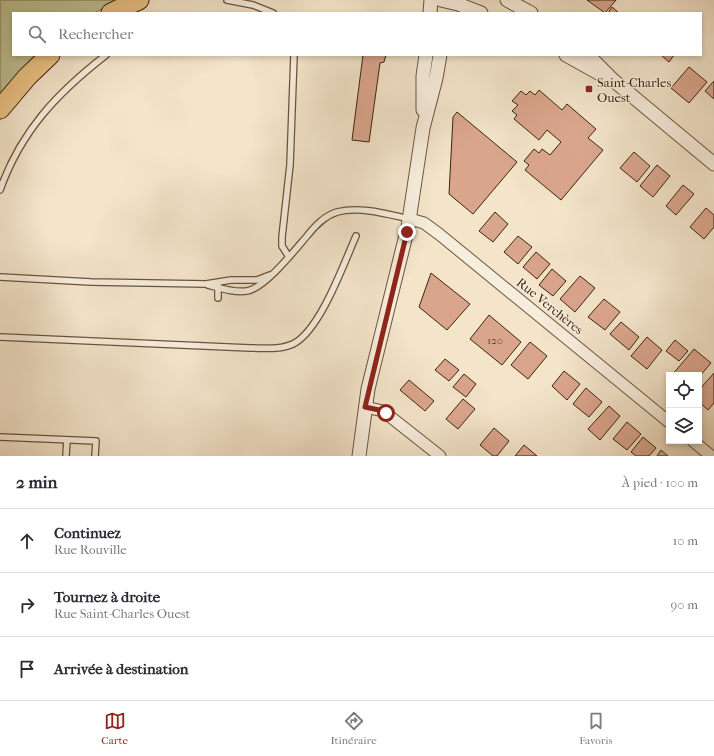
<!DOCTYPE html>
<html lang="fr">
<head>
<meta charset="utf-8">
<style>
  body { margin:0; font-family:"IM FELL French Canon",serif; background:#f7f7f7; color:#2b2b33 }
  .controls { position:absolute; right:12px; bottom:12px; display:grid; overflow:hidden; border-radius:0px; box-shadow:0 2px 6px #0003 }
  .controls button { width:36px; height:36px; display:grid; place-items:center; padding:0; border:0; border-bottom:1px solid #e1e1e2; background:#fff; color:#2b2b33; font:20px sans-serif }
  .stop { position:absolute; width:12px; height:12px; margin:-9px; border:3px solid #8f2418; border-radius:50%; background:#fff }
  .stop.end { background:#8f2418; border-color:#fff; box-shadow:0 1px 4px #0008 }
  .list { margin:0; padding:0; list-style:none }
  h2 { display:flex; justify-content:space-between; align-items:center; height:52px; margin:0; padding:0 16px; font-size:17px }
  h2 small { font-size:13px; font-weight:400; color:#7c7c81 }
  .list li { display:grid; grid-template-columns:26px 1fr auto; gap:12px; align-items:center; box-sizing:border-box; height:64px; padding:0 16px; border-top:1px solid #e1e1e2 }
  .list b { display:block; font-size:15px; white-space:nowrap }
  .list p { margin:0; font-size:13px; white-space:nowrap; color:#7c7c81 }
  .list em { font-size:13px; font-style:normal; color:#7c7c81 }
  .icon { flex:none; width:22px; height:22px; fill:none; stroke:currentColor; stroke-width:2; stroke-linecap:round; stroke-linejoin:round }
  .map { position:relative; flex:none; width:714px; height:456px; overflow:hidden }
  .search { position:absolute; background:#fff; box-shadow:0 2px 6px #0003; left:12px; right:12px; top:12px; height:44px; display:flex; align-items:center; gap:10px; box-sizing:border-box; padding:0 14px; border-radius:0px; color:#7c7c81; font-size:15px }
  .sheet { height:244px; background:#fff }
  nav { display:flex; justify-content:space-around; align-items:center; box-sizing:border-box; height:56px; border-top:1px solid #e1e1e2; background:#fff; font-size:11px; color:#7c7c81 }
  nav a { display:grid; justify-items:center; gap:2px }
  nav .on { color:#8f2418 }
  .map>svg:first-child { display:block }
</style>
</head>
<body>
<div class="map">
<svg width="714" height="456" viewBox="0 0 714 456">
  <rect width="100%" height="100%" fill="#f3e4ca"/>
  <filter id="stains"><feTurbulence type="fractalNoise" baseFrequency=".005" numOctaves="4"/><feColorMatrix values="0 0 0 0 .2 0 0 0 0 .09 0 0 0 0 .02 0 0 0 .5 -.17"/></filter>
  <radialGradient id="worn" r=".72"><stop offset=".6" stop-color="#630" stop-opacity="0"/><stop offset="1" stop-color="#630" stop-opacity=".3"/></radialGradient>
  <polygon fill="#bec395" stroke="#7e7450" points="0,0 120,0 94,13 13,13 13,55 39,55 0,98"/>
  <g fill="#daa58d" stroke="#3d240a">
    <polygon points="587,0 616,0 605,13"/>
    <polygon points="612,7 619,13 608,13"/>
    <polygon points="363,55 386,55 384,62 380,63 369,142 352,140"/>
    <polygon points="661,55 674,55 669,62"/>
    <polygon points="689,67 707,82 689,103 671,88"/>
    <polygon points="714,81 714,99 705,91"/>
    <polygon points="539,90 562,110 567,104 596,129 588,138 603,150 561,200 525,170 529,165 524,161 534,149 539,153 542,149 550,155 561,142 547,130 539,140 514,119 517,115 512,111 518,105 512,101 521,91 526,95 530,91 535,95"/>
    <polygon points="457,112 517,162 473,214 449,194 453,117"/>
    <polygon points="634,152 650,166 637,182 620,168"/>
    <polygon points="657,165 670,176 653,197 640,186"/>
    <polygon points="683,185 694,194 676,215 666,206"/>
    <polygon points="706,208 714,215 714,227 704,239 690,227"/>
    <polygon points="495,212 508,224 493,242 479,231"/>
    <polygon points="518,236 532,247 518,264 504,252"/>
    <polygon points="536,252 550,264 537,279 523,267"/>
    <polygon points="552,269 566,281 553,296 539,285"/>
    <polygon points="431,273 470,304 447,330 419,307"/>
    <polygon points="580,276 595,288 575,312 560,299"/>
    <polygon points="604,299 620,312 605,330 588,317"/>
    <polygon points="489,315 521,342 502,365 470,339"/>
    <polygon points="621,322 639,337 629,350 610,334"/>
    <polygon points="647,337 662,350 647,369 631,356"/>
    <polygon points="675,340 688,351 679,361 666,351"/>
    <polygon points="530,342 547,356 528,379 511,365"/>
    <polygon points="694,349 711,363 699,377 699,375 672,375"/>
    <polygon points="445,359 459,370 449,381 435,370"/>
    <polygon points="564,371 580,384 567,400 552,386"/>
    <polygon points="714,373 714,403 708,410 699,402 699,390"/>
    <polygon points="464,374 476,384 466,397 453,387"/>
    <polygon points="409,380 434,401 425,411 400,390"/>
    <polygon points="586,388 602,402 589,417 573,404"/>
    <polygon points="463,399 475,409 458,429 446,419"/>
    <polygon points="609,406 620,416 600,440 588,429"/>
    <polygon points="627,422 641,434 627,450 613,439"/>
    <polygon points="494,428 509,441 497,456 493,456 480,445"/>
    <polygon points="643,437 656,448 649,456 636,456 631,452"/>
    <polygon points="524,445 537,456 515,456"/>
    <polygon points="661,450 668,456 657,456"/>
  </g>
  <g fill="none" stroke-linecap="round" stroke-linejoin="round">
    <defs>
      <g id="service">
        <polyline points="227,0 253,5 273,13"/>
        <path d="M0,190C21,131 57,93 106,55"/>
        <polyline points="289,257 282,246 282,237 290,165 294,55"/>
        <polyline points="0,277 91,282 206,284 231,280 257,280 270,275"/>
        <path d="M208,285C220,288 234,293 247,291C265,288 294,251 307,236C315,226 324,216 337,212C360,206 387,214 410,219"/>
        <polyline points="218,298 218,284"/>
        <path d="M0,337L250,348C264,348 280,350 293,344C320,331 344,263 356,236"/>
        <polyline points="0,437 96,441 95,456"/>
        <polyline points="66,456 67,440"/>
      </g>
      <g id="minor">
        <polyline points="410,219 424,223 439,234 669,422"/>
        <polyline points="365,407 383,411 440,456"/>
        <polyline points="693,441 711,456"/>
      </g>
      <g id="tertiary">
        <polyline points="441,0 458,4 481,13"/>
        <polyline points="507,0 531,13"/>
        <polyline points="430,13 431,0"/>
        <polyline points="566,55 602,75"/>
        <polyline points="588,55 613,80 714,164"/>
        <polyline points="423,110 423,76 426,55"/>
        <polyline points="359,456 368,389 408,227 423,128 436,78 440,55"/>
      </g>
      <g id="motorway">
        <polyline points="111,13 139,0"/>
        <polyline points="0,109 27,77 50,55"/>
      </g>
    </defs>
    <use href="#service" stroke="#6a543a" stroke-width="8"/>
    <use href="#minor" stroke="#6a543a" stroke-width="13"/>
    <use href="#tertiary" stroke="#6a543a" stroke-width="15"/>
    <use href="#motorway" stroke="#3d240a" stroke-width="21"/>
    <use href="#service" stroke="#f7eddd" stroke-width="5.5"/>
    <use href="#minor" stroke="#f7eddd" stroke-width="11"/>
    <use href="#tertiary" stroke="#f7eddd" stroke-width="13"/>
    <use href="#motorway" stroke="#eac285" stroke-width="19"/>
  </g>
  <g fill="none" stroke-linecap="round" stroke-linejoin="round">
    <polyline stroke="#8f2418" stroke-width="5" points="386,413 379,410 365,407 407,232"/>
  </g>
  <rect fill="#8f2418" stroke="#f7eddd" stroke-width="1.5" x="585" y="85" width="8" height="8" rx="2"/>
  <g text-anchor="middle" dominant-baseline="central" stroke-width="3" stroke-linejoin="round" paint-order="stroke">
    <g font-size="11" fill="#64442b">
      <text x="495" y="340">120</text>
    </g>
    <g font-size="13" fill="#3d240a" stroke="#f7eddd" text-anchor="start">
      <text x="597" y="82">Saint-Charles<tspan x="597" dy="15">Ouest</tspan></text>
    </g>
    <g font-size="13" fill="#3d240a" stroke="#f7eddd">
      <text transform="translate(550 306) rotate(39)">Rue Verchères</text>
    </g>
  </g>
  <rect width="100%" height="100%" filter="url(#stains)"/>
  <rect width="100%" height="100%" fill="url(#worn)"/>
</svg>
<div class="controls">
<button><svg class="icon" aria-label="locate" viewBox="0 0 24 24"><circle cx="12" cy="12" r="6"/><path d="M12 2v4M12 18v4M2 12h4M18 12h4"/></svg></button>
<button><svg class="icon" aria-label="layers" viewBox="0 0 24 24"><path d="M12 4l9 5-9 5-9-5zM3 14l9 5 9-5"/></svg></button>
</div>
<div class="stop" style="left:386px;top:413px"></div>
<div class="stop end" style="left:407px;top:232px"></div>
<div class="search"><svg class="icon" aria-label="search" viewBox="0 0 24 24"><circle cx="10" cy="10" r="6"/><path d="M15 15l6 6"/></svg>Rechercher</div>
</div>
<section class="sheet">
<h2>2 min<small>À pied · 100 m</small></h2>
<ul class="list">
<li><svg class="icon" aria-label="ahead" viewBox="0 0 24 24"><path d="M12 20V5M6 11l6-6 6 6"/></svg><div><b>Continuez</b><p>Rue Rouville</p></div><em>10 m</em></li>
<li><svg class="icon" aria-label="right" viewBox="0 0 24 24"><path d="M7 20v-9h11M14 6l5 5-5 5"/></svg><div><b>Tournez à droite</b><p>Rue Saint-Charles Ouest</p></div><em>90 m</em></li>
<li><svg class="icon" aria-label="arrive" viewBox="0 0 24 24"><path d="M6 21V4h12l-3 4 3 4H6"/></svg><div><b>Arrivée à destination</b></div></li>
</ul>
</section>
<nav>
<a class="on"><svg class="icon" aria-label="map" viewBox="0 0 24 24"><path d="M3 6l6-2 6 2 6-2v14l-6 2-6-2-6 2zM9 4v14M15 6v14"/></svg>Carte</a>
<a><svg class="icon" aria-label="directions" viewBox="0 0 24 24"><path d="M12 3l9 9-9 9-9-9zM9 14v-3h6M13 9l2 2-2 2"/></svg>Itinéraire</a>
<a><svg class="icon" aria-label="saved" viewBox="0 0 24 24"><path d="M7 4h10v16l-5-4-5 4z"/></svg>Favoris</a>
</nav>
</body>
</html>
